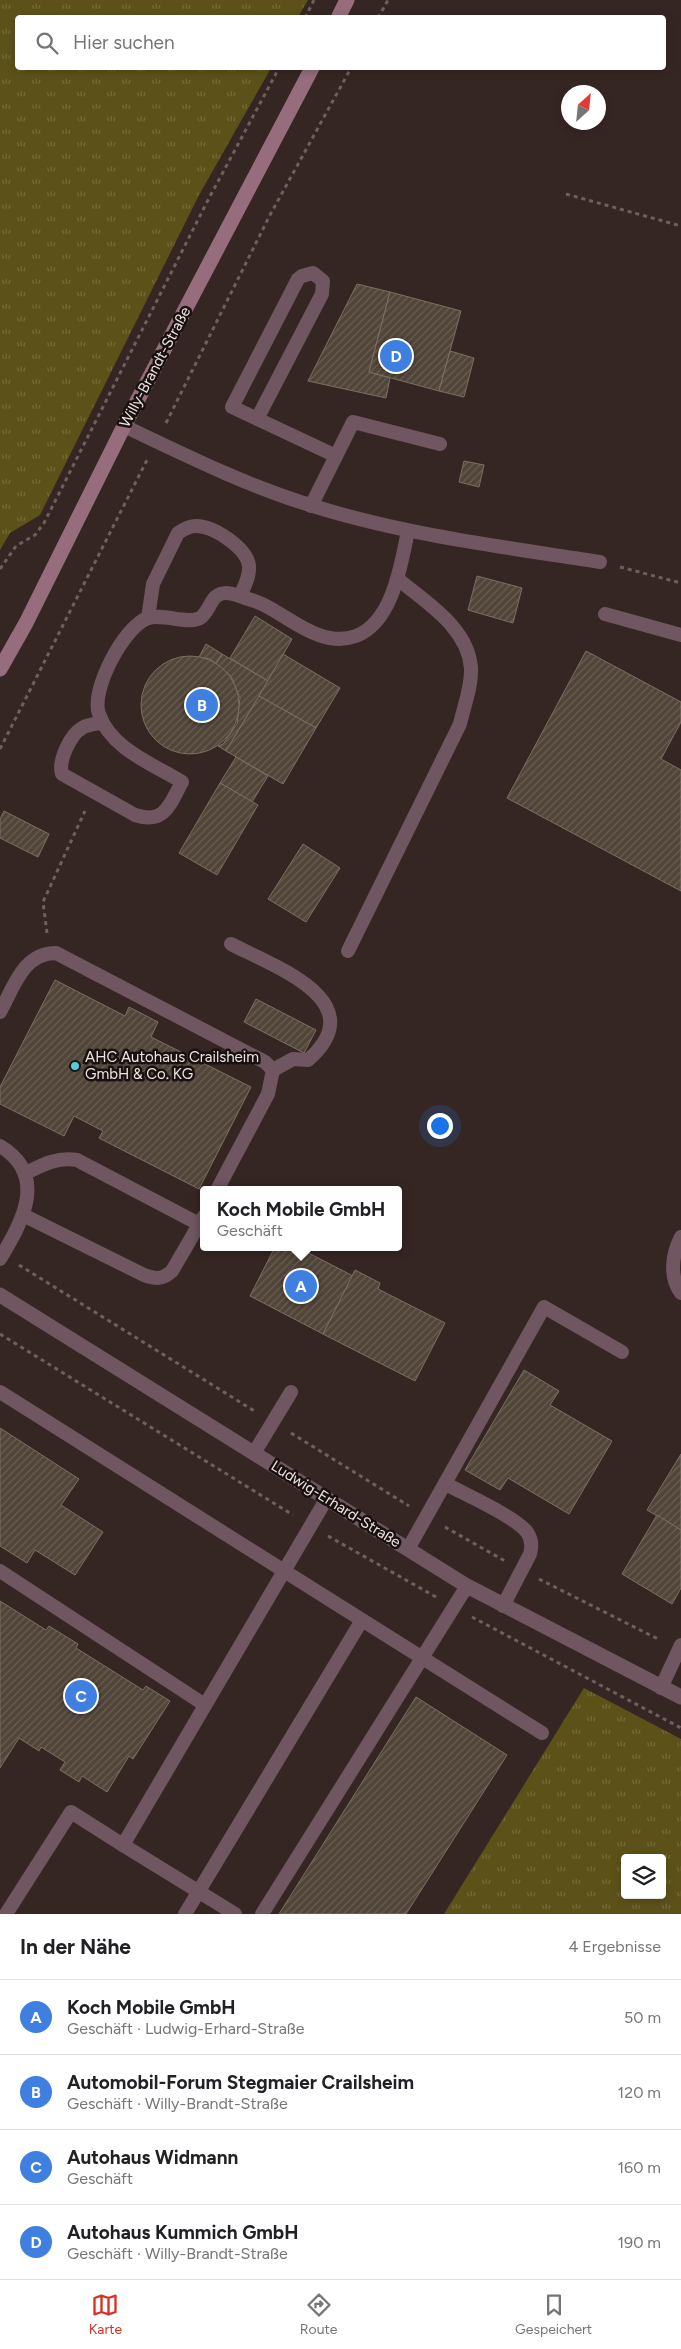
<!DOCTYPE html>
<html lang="de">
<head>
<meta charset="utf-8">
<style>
  body { margin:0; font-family:Figtree,sans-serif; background:#f2f2f2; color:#202124 }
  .controls { position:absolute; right:15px; bottom:15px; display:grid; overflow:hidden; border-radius:5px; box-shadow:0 2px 8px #0003 }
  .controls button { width:45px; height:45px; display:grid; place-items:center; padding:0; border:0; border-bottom:1px solid #e0e0e0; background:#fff; color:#202124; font:25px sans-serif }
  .compass { position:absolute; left:561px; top:85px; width:45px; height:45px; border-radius:50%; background:#fff; box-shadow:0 2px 8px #0003; rotate:27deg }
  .you { position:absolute; left:439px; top:1125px; width:18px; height:18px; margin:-12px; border:4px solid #fff; border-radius:50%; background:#1a73e8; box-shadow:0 0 0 8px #1a73e833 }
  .badge { display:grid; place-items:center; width:32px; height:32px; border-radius:50%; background:#d93025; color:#fff; font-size:16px; font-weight:700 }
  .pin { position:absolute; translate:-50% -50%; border:2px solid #fff; box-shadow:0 1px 5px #0006 }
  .popup { position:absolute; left:200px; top:1186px; width:202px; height:65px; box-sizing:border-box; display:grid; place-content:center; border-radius:5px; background:#fff; filter:drop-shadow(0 1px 4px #0005); font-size:16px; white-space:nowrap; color:#757577 }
  .popup b { font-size:19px; color:#202124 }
  .popup::after { content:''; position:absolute; left:50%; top:100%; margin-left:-10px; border:10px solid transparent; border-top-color:#fff }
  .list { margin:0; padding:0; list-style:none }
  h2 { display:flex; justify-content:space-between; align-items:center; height:65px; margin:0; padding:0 20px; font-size:21px }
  h2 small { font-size:16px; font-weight:400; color:#757577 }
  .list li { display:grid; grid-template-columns:32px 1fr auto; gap:15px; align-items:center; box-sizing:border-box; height:75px; padding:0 20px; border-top:1px solid #e0e0e0 }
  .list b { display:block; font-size:19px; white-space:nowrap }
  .list p { margin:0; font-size:16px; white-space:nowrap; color:#757577 }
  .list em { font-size:16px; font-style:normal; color:#757577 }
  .icon { flex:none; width:28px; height:28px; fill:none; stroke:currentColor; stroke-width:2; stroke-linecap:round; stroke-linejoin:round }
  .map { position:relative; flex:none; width:681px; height:1914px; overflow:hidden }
  .search { position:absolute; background:#fff; box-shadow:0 2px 8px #0003; left:15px; right:15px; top:15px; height:55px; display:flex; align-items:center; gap:12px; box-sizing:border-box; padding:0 18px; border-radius:5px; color:#757577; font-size:19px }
  .sheet { height:365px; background:#fff }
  nav { display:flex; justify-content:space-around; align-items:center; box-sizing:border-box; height:70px; border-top:1px solid #e0e0e0; background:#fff; font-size:14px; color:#757577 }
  nav a { display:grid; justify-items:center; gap:2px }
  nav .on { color:#d93025 }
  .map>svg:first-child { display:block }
</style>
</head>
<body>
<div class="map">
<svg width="681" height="1914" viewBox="0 0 681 1914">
  <defs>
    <pattern id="grass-tufts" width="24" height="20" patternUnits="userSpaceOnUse" patternTransform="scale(1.25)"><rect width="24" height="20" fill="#5c5219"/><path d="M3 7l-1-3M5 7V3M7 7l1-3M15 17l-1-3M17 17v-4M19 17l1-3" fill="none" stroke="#746b3a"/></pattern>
    <pattern id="building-hatch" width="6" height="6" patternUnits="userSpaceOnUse" patternTransform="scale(1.25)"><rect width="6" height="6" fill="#514438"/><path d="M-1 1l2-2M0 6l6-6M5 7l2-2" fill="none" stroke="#6a5f54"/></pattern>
  </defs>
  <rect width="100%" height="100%" fill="#362623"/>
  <g fill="url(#grass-tufts)" fill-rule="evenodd">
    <polygon points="0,0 308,0 298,17 18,18 18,68 271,68 199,195 40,515 10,533 0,550"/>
    <path d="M584,1688L681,1739V1914H444ZM625,1858H662V1895H625Z"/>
  </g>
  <g fill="url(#building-hatch)" stroke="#7d6f63">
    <polygon points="357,284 390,292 369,372 390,378 386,398 308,381"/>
    <polygon points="390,292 461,311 439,391 369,372"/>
    <polygon points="450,351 474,358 464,397 439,391"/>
    <polygon points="464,461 484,465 479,487 459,482"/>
    <polygon points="477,576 522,588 513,623 468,610"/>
    <polygon points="255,616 292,639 268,681 230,658"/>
    <polygon points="206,644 222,654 216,664 210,659 199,657"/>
    <polygon points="586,651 681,702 681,722 661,759 681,770 681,891 507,798"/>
    <polygon points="222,654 268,681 226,751 218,746 223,744 237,724 240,698 231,676 216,664"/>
    <polygon points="283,654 340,688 316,728 259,696"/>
    <circle cx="190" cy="705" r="49"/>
    <polygon points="259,696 316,728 283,784 226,751"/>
    <polygon points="236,757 268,776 252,802 220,783"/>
    <polygon points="220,783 258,805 217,875 179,853"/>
    <polygon points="4,811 49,834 38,857 0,838 0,819"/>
    <polygon points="303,844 340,868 306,922 268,899"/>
    <polygon points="55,980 125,1016 129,1007 158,1022 151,1037 251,1087 199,1189 99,1138 103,1131 74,1116 64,1136 0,1104 0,1087"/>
    <polygon points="256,999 316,1030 304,1053 244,1022"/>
    <polygon points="275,1247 297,1247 353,1276 323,1334 250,1296"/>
    <polygon points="355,1270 380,1283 378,1289 445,1323 415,1381 323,1334"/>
    <polygon points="524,1370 559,1391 550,1405 612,1441 569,1514 508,1478 500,1490 465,1470"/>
    <polygon points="0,1428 79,1479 61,1505 103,1532 75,1575 35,1550 27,1563 0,1546"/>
    <polygon points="681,1454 681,1530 647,1510"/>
    <polygon points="657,1515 681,1530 681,1588 672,1604 622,1574"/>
    <polygon points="0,1601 46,1630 49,1626 78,1644 76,1648 143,1690 146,1686 170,1701 133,1759 129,1756 107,1792 82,1776 79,1782 60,1770 65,1762 41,1747 39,1751 19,1738 0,1768"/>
    <polygon points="416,1697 507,1755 406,1914 279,1914"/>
  </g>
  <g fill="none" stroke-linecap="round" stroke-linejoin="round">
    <g stroke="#6f605e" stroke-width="3" stroke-dasharray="4 4" stroke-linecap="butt">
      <polyline points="305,18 314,0"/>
      <polyline points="378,18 388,0"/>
      <polyline points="566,194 681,226"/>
      <polyline points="166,423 270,215 351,68"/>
      <polyline points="620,567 681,583"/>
      <polyline points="0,569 16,546 35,535 44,523 207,202 279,68"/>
      <polyline points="0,749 147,460"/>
      <polyline points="47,933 43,902 85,811"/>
      <polyline points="19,1265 256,1412"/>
      <polyline points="0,1334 293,1515"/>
      <polyline points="291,1433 409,1506"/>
      <polyline points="445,1527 505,1561"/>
      <polyline points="328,1536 436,1597"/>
      <polyline points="539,1579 660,1640"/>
      <polyline points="472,1617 681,1728"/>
    </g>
    <g stroke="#705660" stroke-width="14">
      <polyline points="257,419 322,294 323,281 313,273 302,276 298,279 232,407 336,456"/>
      <path d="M124,426C185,455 247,486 313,506C406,535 504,547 600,562"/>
      <polyline points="311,506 353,422 440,444"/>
      <polyline points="605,614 681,635"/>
      <path d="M148,618L153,584L178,533C184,529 189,526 196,526C214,526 247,548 249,566C250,577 244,587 240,596"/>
      <path d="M102,723C95,724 88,724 82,728C70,735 58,761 62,774L135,815C165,825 170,804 182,782C153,764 111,749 99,714C90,691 124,626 148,618C163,613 187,625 200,618C211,611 210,593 226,593C232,593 239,596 245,598C252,600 259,602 266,606C293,620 323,648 356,636C393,622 401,564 408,531"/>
      <path d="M231,944C273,966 375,1001 308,1060L293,1059L273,1070"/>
      <path d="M348,951L460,724C464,706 472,686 471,668C468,627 426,603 398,579"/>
      <path d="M0,1012C14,987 23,953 56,953L265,1062L273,1070L268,1094L217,1190"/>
      <path d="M0,1146C48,1175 23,1221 0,1259"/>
      <path d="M26,1173C44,1164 57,1157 77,1160L199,1224"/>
      <path d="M23,1215L144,1275C156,1279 162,1280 172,1271L204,1216"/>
      <path d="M681,1237C672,1254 669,1277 681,1293"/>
      <polyline points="0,1392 362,1620"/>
      <polyline points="254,1453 291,1392"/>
      <path d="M446,1484C466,1495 514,1516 527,1532C532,1539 532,1547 530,1554L503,1606"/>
      <polyline points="408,1549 544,1307 622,1352"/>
      <polyline points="0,1571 205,1705"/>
      <polyline points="661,1688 681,1645"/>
      <polyline points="123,1845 235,1914"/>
      <polyline points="6,1914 71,1812 123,1845 327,1498"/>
      <polyline points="185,1914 362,1620 542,1733"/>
      <polyline points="262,1914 467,1586"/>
    </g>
    <polyline stroke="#705660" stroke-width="15" points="0,1295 467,1586 681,1697"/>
    <g stroke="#976d7d" stroke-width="15">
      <polyline points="338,18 347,0"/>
      <polyline points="0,669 26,623 124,426 312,68"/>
    </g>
  </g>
  <circle fill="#52ccd6" stroke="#181110" stroke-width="2" cx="75" cy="1066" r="5"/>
  <g text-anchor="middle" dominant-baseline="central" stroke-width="5" stroke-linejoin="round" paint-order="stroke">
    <g font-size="15" fill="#f0e4e2" stroke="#181110">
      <text transform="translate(155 367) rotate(-62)">Willy-Brandt-Straße</text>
      <text transform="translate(336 1504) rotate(32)">Ludwig-Erhard-Straße</text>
    </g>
    <g font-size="15" fill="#f0e4e2" stroke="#181110" text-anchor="start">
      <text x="85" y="1057">AHC Autohaus Crailsheim<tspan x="85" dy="17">GmbH &amp; Co. KG</tspan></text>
    </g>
  </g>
</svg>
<div class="controls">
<button><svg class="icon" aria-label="layers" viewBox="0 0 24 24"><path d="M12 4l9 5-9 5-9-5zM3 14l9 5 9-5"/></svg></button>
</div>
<svg class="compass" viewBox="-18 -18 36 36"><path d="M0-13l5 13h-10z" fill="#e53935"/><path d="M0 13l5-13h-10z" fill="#757577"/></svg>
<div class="you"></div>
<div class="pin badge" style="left:301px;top:1286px;background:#3f7fe0">A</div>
<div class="popup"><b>Koch Mobile GmbH</b>Geschäft</div>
<div class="pin badge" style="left:202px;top:705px;background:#3f7fe0">B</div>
<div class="pin badge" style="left:81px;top:1696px;background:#3f7fe0">C</div>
<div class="pin badge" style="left:396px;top:356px;background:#3f7fe0">D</div>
<div class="search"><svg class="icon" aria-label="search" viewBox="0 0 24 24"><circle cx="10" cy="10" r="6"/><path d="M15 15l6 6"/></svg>Hier suchen</div>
</div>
<section class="sheet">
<h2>In der Nähe<small>4 Ergebnisse</small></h2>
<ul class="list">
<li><span class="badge" style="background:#3f7fe0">A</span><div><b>Koch Mobile GmbH</b><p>Geschäft · Ludwig-Erhard-Straße</p></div><em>50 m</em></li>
<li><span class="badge" style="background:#3f7fe0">B</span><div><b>Automobil-Forum Stegmaier Crailsheim</b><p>Geschäft · Willy-Brandt-Straße</p></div><em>120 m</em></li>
<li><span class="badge" style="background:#3f7fe0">C</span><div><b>Autohaus Widmann</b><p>Geschäft</p></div><em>160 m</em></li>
<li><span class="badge" style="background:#3f7fe0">D</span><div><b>Autohaus Kummich GmbH</b><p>Geschäft · Willy-Brandt-Straße</p></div><em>190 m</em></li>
</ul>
</section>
<nav>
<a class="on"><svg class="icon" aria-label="map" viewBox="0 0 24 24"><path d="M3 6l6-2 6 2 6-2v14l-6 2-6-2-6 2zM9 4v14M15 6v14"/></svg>Karte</a>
<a><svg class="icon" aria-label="directions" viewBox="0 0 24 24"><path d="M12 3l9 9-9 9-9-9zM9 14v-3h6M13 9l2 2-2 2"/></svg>Route</a>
<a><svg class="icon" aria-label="saved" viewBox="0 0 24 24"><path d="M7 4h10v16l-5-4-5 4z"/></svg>Gespeichert</a>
</nav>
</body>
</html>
